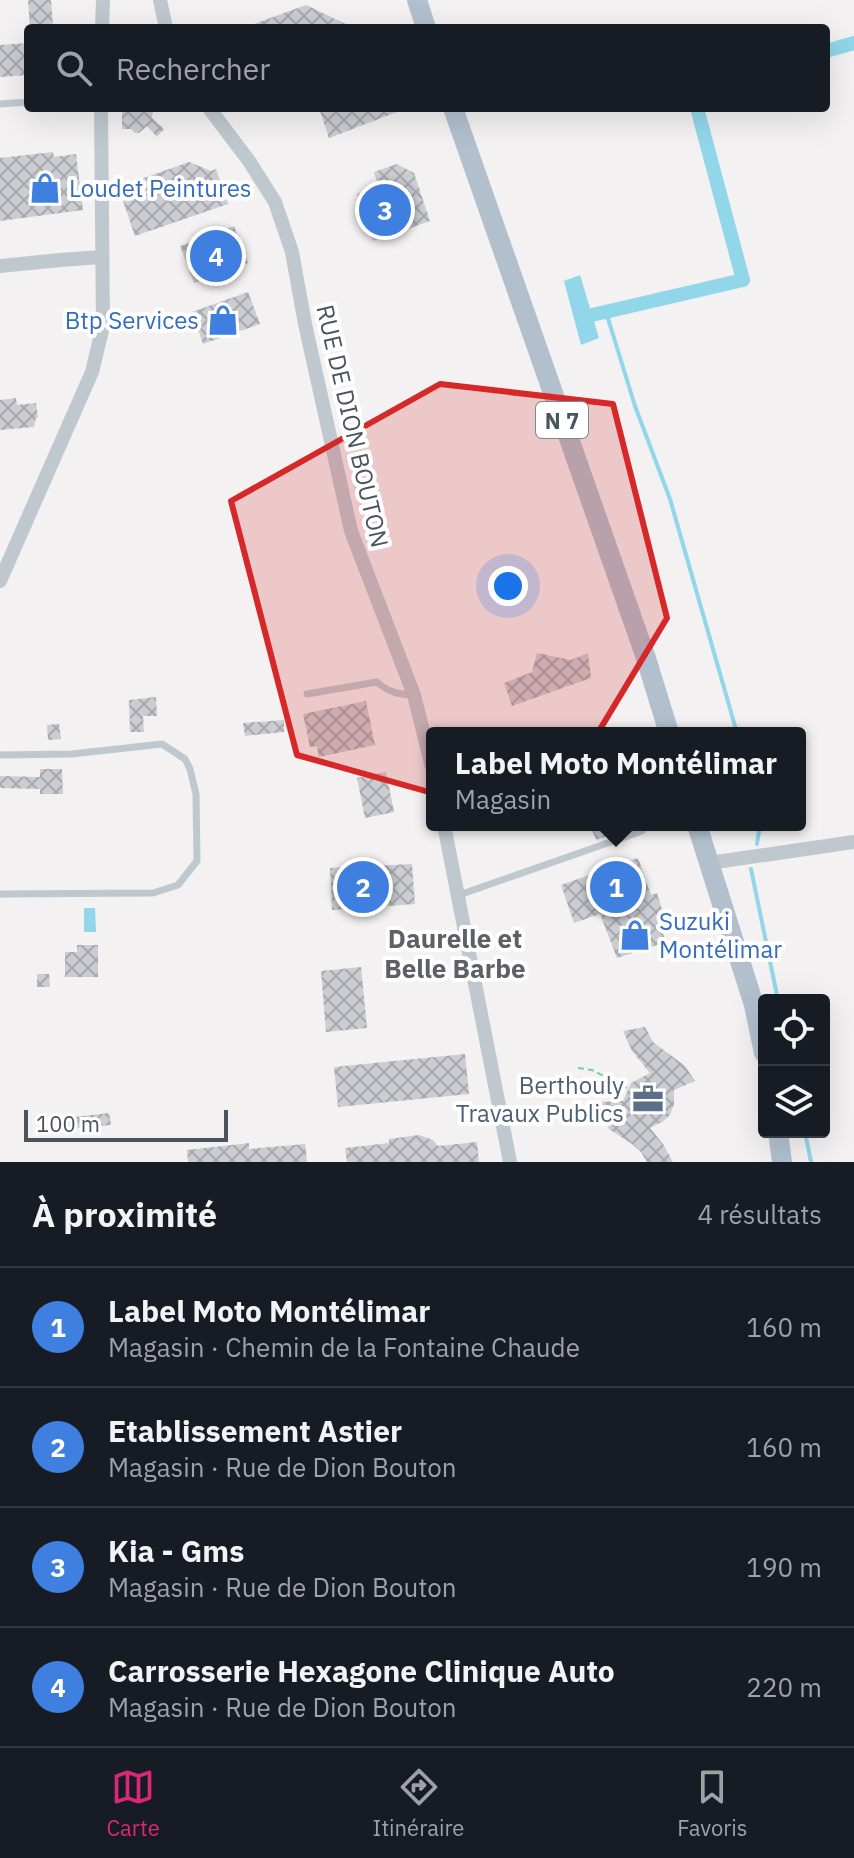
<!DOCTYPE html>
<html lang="fr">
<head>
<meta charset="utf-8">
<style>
  body { margin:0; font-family:"IBM Plex Sans",sans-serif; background:#20242c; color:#f1f3f6 }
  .controls { position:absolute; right:24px; bottom:24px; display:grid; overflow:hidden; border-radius:8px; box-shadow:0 8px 32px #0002 }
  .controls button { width:72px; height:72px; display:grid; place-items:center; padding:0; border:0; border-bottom:2px solid #363941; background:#171b24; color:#f1f3f6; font:40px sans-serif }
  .scale { position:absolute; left:24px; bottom:20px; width:204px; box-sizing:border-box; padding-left:8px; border:4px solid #49545e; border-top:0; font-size:22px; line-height:28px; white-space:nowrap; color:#49545e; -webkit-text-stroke:6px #fff; paint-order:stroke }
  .you { position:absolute; left:508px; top:586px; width:28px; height:28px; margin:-20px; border:6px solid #fff; border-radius:50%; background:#1a73e8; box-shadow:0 0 0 12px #1a73e833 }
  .badge { display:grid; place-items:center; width:52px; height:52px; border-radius:50%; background:#db2777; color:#fff; font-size:26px; font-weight:700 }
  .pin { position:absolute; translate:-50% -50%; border:4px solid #fff; box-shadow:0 2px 8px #0006 }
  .popup { position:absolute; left:426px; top:727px; width:380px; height:104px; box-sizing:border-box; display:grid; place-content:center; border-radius:8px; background:#171b24; filter:drop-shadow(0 2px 6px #0005); font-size:26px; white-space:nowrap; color:#9ea1a6 }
  .popup b { font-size:30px; color:#f1f3f6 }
  .popup::after { content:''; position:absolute; left:50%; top:100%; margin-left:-16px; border:16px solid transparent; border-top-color:#171b24 }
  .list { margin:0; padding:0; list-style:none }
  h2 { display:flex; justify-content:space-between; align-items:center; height:104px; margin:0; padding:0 32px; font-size:34px }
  h2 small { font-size:26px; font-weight:400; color:#9ea1a6 }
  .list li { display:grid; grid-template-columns:52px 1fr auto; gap:24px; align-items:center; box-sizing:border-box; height:120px; padding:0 32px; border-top:2px solid #363941 }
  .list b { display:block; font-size:30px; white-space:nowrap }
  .list p { margin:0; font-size:26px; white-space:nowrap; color:#9ea1a6 }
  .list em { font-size:26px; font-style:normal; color:#9ea1a6 }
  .icon { flex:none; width:44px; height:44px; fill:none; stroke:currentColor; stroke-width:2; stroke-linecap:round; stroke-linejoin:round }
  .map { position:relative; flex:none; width:854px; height:1162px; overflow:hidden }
  .search { position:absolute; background:#171b24; box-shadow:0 8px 32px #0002; left:24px; right:24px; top:24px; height:88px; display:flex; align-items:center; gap:20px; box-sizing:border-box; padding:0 28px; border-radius:8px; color:#9ea1a6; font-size:30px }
  .sheet { height:584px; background:#171b24 }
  nav { display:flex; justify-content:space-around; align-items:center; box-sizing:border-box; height:112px; border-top:2px solid #363941; background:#171b24; font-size:22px; color:#9ea1a6 }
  nav a { display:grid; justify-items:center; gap:4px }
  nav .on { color:#db2777 }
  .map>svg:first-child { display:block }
</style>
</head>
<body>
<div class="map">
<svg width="854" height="1162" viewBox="0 0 854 1162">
  <defs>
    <pattern id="building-cross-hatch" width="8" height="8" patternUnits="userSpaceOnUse" patternTransform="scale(2)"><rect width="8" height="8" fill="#cbcdd3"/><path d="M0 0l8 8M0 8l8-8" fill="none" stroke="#a7a9ae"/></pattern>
  </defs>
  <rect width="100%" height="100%" fill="#f3f1f1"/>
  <g fill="#91d7e9">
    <polygon points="580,275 599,338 581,345 564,281"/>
    <polygon points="84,908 95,908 96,932 84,932"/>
  </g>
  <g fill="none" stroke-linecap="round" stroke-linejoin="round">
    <g stroke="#91d7e9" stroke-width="4">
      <polyline points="606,312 635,406 670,499 737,733"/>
      <polyline points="757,844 760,825"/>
      <polyline points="751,869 778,1000"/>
      <polyline points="805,1132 811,1162"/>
    </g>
    <g stroke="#91d7e9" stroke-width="14">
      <polyline points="826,51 854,43"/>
      <polyline points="592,315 743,280 697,108"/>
    </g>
  </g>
  <g fill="url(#building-cross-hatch)">
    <polygon points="28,0 51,0 53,28 30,28"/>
    <polygon points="306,5 354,28 246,28 246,27"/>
    <polygon points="28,43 28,75 0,77 0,45"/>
    <polygon points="122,108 153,108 152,118 164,129 157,137 147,126 139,133 135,133 131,129 122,129"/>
    <polygon points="319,108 405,108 405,109 329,138"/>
    <polygon points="53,152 54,157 76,154 83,210 0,221 0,158"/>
    <polygon points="189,162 211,171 216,169 228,204 135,236 123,201 147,193 141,179"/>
    <polygon points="397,164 414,173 430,221 373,241 357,194 378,186 374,172"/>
    <polygon points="234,226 248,263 194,283 180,246"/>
    <polygon points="248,292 260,324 203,344 192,312"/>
    <polygon points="16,398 17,405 36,403 38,418 36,418 34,427 0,430 0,400"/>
    <polygon points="537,653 571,660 588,653 591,678 512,706 504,683 532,672"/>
    <polygon points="156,697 157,716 143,716 144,732 130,732 129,700"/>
    <polygon points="366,701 375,745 319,757 317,746 310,747 303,714"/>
    <polygon points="284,720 284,732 245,736 243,723"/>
    <polygon points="59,724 61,739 48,740 47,725"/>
    <polygon points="40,769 62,769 63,794 40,794 40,789 0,788 0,776 40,777"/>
    <polygon points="386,772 394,812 365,818 357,778"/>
    <polygon points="590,825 634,825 634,826 596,840"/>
    <polygon points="638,858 651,895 657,893 663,913 657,916 666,942 617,958 600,914 574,923 561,885"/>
    <polygon points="412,864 415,904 332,910 330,868"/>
    <polygon points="77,945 98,945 98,977 65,977 65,952 77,952"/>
    <polygon points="361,967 367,1028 326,1032 321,971"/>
    <polygon points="37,974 49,974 50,987 37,987"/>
    <polygon points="645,1027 653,1042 685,1066 695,1081 674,1090 674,1104 670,1115 662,1122 650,1128 663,1144 673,1162 647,1162 641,1152 632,1144 609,1129 602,1113 600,1102 623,1101 631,1083 650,1073 632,1051 623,1031"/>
    <polygon points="465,1054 469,1094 338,1107 334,1067"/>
    <polygon points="109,1113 111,1125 68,1129 66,1118"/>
    <polygon points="419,1135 433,1140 438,1146 477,1142 479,1162 347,1162 345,1148 389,1143 389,1139"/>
    <polygon points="249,1143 249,1149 305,1144 307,1162 188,1162 187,1150"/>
  </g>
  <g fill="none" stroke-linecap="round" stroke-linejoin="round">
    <polyline stroke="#7bcba3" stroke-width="2" stroke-dasharray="6 4" stroke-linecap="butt" points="578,1068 592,1070 627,1088"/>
    <g stroke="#bfc8cf" stroke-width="7">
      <polyline points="0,104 28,102"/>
      <path d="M307,694L377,682C388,692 397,694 412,695"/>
      <polyline points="0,755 72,754 162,744 185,759 190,769 196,794 197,861 178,885 153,893 0,894"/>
      <polyline points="459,895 642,831"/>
    </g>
    <g stroke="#bfc8cf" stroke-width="14">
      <polyline points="160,0 166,28"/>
      <polyline points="102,28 103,0"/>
      <polyline points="209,108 249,161 275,202 292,252 305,324 351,531 414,695 432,767"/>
      <polyline points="0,266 60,260 102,257"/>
      <polyline points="0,581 92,372 103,326 101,108"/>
      <polyline points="444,825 510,1162"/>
      <polyline points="709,863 854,842"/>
    </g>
    <g stroke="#b2c0ce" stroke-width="20">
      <polyline points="417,0 426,28"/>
      <polyline points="453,108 645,655 669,733"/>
      <polyline points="697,825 754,1005 764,1053"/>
      <polyline points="778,1132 782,1162"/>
    </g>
  </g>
  <path fill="#d62828" fill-opacity="0.2" stroke="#d62828" stroke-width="6" stroke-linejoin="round" d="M440,384L613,404L667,618L543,824L297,755L231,501Z"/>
  <defs>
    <symbol id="shop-bare" viewBox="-9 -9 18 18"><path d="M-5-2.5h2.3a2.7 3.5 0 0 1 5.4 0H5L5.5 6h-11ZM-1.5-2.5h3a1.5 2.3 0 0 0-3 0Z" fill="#3f7fe0" stroke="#fff" stroke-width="2.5" paint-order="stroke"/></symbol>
    <symbol id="office-bare" viewBox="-9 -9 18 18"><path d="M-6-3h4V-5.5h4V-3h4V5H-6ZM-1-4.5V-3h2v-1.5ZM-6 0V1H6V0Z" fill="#5c6f8a" stroke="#fff" stroke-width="2.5" paint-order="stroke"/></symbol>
  </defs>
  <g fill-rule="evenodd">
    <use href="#shop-bare" x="23" y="166" width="44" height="44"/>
    <use href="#shop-bare" x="201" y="298" width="44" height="44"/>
    <use href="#shop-bare" x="613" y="913" width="44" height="44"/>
    <use href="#office-bare" x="626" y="1077" width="44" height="44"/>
  </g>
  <g text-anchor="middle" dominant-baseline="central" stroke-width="8" stroke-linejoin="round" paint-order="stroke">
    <rect fill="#fff" stroke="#80878e" stroke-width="2" x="536" y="402" width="52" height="36" rx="6"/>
    <g font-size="22" font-weight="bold" fill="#49545e">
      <text x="562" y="420">N 7</text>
    </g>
    <g font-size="24" fill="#366cbe" stroke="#fff" text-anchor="start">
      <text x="69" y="188">Loudet Peintures</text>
      <text x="199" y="320" text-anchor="end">Btp Services</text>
      <text x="659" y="921">Suzuki<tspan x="659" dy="28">Montélimar</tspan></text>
    </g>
    <g font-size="24" fill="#49545e" stroke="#fff">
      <text transform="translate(353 426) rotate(77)">RUE DE DION BOUTON</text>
    </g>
    <g font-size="24" fill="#4e5e75" stroke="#fff" text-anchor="end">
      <text x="624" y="1085">Berthouly<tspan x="624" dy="28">Travaux Publics</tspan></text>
    </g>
    <g font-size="26" font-weight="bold" fill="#5d6165" stroke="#fff">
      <text x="455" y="938">Daurelle et<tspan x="455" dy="30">Belle Barbe</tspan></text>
    </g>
  </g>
</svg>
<div class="controls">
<button><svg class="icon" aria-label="locate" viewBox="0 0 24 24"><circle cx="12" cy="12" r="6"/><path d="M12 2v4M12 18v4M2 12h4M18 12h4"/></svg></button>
<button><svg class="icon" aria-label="layers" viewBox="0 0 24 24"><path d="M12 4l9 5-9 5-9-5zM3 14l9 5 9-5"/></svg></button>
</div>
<div class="scale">100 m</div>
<div class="you"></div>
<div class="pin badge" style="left:616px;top:887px;background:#3f7fe0">1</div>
<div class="popup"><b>Label Moto Montélimar</b>Magasin</div>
<div class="pin badge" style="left:363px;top:887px;background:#3f7fe0">2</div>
<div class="pin badge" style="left:385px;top:210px;background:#3f7fe0">3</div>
<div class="pin badge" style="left:216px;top:256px;background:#3f7fe0">4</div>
<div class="search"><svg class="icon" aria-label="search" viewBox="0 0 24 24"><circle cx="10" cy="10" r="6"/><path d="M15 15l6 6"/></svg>Rechercher</div>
</div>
<section class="sheet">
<h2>À proximité<small>4 résultats</small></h2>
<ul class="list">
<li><span class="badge" style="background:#3f7fe0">1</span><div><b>Label Moto Montélimar</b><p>Magasin · Chemin de la Fontaine Chaude</p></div><em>160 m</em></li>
<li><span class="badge" style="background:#3f7fe0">2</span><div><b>Etablissement Astier</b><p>Magasin · Rue de Dion Bouton</p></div><em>160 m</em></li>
<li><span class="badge" style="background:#3f7fe0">3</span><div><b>Kia - Gms</b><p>Magasin · Rue de Dion Bouton</p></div><em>190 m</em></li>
<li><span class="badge" style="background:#3f7fe0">4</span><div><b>Carrosserie Hexagone Clinique Auto</b><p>Magasin · Rue de Dion Bouton</p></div><em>220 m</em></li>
</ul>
</section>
<nav>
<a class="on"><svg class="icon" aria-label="map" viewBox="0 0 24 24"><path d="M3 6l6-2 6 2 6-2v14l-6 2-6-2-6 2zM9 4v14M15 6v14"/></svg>Carte</a>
<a><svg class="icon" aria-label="directions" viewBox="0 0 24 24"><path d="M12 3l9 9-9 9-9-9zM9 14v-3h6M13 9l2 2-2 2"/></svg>Itinéraire</a>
<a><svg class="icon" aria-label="saved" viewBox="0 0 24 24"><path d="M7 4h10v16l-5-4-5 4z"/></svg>Favoris</a>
</nav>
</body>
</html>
